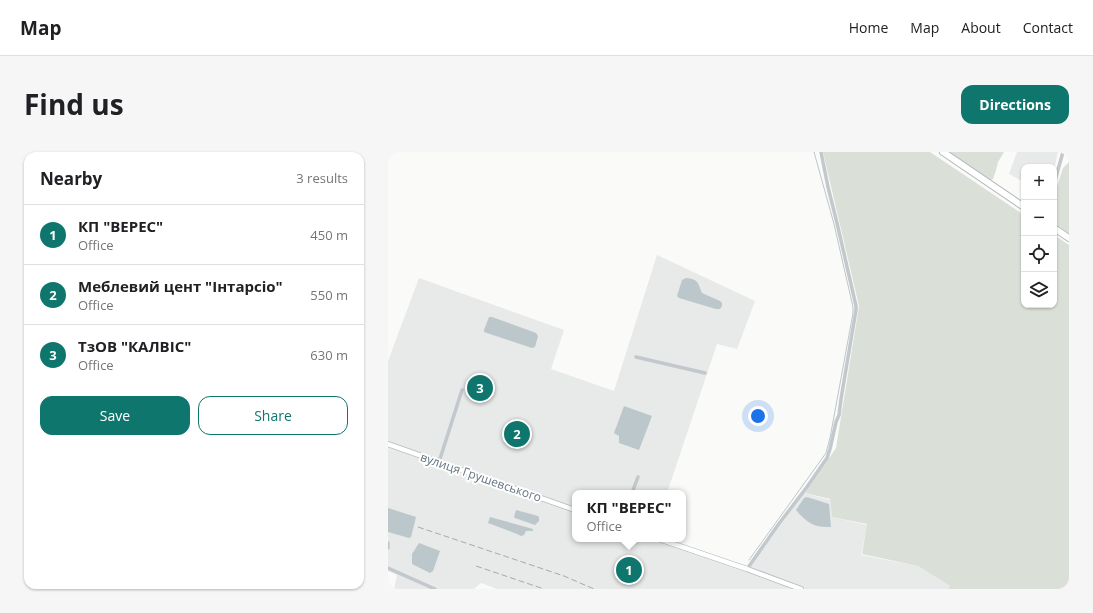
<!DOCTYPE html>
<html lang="en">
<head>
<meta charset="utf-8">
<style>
  body { margin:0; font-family:"Open Sans",sans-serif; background:#f6f6f6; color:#202124 }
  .controls { position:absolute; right:12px; top:12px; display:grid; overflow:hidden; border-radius:8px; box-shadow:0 1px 3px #0004 }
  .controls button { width:36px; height:36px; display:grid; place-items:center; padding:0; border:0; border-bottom:1px solid #e0e0e0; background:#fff; color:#202124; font:20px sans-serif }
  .you { position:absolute; left:370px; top:264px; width:14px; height:14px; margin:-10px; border:3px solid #fff; border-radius:50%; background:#1a73e8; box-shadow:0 0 0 6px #1a73e833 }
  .badge { display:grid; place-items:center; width:26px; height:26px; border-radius:50%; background:#0f766e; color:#fff; font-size:13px; font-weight:700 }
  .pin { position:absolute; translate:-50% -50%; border:2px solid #fff; box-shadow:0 1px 4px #0006 }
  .popup { position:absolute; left:184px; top:338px; width:114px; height:52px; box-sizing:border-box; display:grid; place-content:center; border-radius:8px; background:#fff; filter:drop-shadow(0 1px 3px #0005); font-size:13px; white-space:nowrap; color:#757577 }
  .popup b { font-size:15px; color:#202124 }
  .popup::after { content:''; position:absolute; left:50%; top:100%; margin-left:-8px; border:8px solid transparent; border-top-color:#fff }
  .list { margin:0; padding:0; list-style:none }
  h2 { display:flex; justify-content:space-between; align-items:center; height:52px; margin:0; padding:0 16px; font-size:17px }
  h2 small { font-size:13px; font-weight:400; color:#757577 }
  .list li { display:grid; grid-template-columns:26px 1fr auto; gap:12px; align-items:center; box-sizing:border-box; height:60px; padding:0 16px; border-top:1px solid #e0e0e0 }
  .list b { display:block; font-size:15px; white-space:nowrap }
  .list p { margin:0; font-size:13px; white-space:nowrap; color:#757577 }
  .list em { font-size:13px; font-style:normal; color:#757577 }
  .actions { display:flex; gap:8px; padding:12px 16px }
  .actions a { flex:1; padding:9px 0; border:1px solid #0f766e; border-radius:12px; text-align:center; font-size:14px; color:#0f766e }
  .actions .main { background:#0f766e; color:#fff }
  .icon { flex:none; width:22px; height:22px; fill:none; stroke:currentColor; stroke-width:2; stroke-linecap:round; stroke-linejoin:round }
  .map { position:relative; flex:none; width:681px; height:437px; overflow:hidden; border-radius:12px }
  header { display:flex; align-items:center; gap:24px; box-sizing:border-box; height:56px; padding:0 20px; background:#fff; border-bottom:1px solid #e0e0e0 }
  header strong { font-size:19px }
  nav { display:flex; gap:22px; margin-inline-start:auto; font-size:14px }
  .intro { display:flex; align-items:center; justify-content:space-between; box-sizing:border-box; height:96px; padding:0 24px }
  h1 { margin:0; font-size:28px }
  .button { padding:10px 18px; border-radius:12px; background:#0f766e; color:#fff; font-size:14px; font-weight:700 }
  main { display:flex; gap:24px; padding:0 24px }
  aside { flex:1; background:#fff; border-radius:12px; box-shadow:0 1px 3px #0004 }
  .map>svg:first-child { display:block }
</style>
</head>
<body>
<header>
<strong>Map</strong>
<nav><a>Home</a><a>Map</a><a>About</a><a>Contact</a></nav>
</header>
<div class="intro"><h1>Find us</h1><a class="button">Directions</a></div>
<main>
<aside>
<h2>Nearby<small>3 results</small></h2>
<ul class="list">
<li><span class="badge">1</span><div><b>КП &quot;ВЕРЕС&quot;</b><p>Office</p></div><em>450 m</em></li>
<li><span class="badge">2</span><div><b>Меблевий цент &quot;Інтарсіо&quot;</b><p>Office</p></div><em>550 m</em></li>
<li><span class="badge">3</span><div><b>ТзОВ &quot;КАЛВІС&quot;</b><p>Office</p></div><em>630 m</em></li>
</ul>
<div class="actions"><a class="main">Save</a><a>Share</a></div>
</aside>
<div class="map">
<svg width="681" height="437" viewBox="0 0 681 437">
  <rect width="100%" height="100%" fill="#fafaf8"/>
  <g fill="#e8e9e9">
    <polygon points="629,0 670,0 666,18 666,15 636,15 636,30 621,22"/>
    <polygon points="269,103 367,149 349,197 329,192 279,341 187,341 187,387 277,387 361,416 416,341 442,348 444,365 479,373 473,403 530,414 562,434 560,437 109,437 93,431 86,437 6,437 9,423 0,419 0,209 31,126 176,178 163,217 226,239"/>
  </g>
  <g fill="#dadfd7">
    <polygon points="435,0 542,0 636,63 636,153 666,153 666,83 681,93 681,437 560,437 562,434 530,414 474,402 479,372 444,365 442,347 417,341 448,296 471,154"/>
    <polygon points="561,0 616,0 610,10 608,18 605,27 602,28"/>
    <polygon points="681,10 681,81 666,71 666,44 675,16"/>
  </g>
  <g fill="#bbc7cb">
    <path d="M298,126C311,127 310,132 314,141L332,149L334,151V154L332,157H328L291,146L289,144L294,128Z"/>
    <polygon points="101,165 104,165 148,181 150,184 147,195 144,196 96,180 96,178"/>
    <polygon points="236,254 264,264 251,298 231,291 231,284 226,281"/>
    <path d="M419,345L441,352L443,375C426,376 418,370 408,358L416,346Z"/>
    <polygon points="0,356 28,365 23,385 21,386 0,380"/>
    <polygon points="128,358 150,364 151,365 151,369 147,373 127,366 126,365"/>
    <polygon points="102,365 145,377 145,379 138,379 136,383 133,384 129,382 100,371"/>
    <polygon points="31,391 52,399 45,419 42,421 24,412 24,402"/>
  </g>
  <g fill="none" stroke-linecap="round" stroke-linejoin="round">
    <polyline stroke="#bbc7cb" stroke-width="1" points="361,408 438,301 442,286 465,161 465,155 446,72 426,0"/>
    <defs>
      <g id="secondary">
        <polyline points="0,292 187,358"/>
        <polyline points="271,387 359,417 413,437"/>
      </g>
      <g id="highway">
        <polyline points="555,0 636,55"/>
        <polyline points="666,76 681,86"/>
      </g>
    </defs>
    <use href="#secondary" stroke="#b3babf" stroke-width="6"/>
    <use href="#highway" stroke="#b4b9bd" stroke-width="8"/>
    <g stroke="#c3c8cc" stroke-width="3.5">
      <polyline points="666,32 675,0"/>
      <polyline points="248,205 317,221"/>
      <polyline points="51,310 74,238"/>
      <polyline points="244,341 250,325"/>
      <polyline points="0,391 0,396"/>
      <polyline points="0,416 47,437"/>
      <polyline points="359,417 390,373 419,335 439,306 442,297 448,270 451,263 453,247 468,158 468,154 449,71 440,35 433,0"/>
    </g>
    <use href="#secondary" stroke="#fff" stroke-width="4.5"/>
    <use href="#highway" stroke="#fff" stroke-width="6"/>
    <g stroke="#a2aab0" stroke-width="1" stroke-dasharray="6 3" stroke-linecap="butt">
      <polyline points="30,375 176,424 206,437"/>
      <polyline points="88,414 156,437"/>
    </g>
  </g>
  <g text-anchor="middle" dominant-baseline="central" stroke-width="4" stroke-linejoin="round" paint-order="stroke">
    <g font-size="12" fill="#657683" stroke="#fff">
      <text transform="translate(93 325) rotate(19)">вулиця Грушевського</text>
    </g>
  </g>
</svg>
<div class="controls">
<button>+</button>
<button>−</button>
<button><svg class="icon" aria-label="locate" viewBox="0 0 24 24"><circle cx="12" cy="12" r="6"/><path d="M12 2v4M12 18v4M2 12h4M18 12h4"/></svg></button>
<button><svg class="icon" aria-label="layers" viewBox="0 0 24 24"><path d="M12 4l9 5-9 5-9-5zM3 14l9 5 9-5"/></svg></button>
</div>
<div class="you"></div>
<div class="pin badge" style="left:241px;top:418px">1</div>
<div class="popup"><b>КП &quot;ВЕРЕС&quot;</b>Office</div>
<div class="pin badge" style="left:129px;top:282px">2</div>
<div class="pin badge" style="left:92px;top:236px">3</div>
</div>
</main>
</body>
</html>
